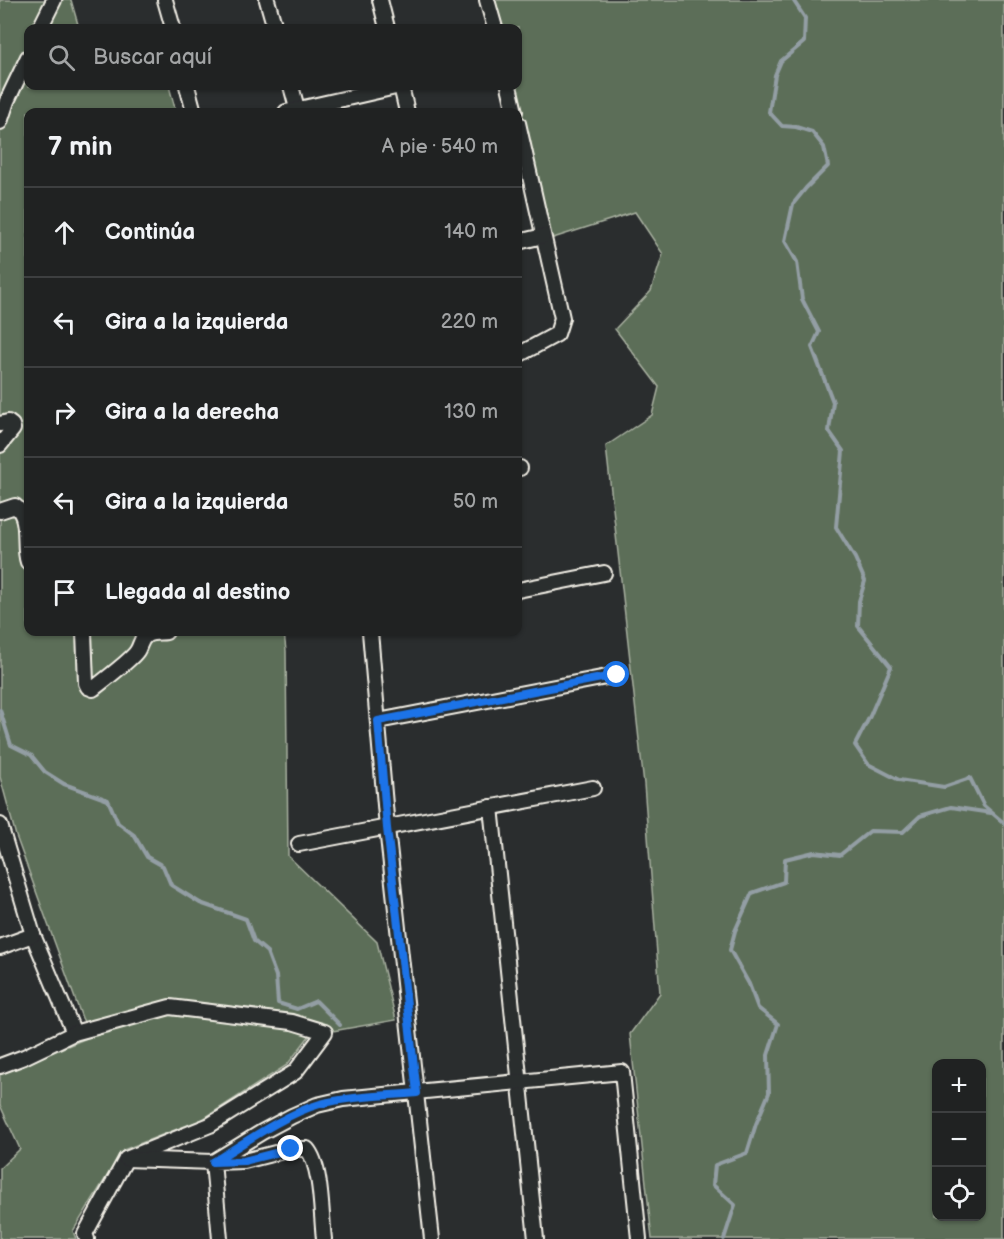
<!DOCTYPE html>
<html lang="es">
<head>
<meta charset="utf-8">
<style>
  body { margin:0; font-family:"Balsamiq Sans",sans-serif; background:#282a2a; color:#f1f3f6 }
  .controls { position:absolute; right:18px; bottom:18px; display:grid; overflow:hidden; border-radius:12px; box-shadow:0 2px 4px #0004 }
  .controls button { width:54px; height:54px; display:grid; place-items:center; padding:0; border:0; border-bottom:2px solid #3d3f40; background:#202222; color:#f1f3f6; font:30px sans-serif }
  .stop { position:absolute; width:18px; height:18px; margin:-14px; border:4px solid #1a73e8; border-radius:50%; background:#fff }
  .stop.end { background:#1a73e8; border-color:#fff; box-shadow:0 2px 6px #0008 }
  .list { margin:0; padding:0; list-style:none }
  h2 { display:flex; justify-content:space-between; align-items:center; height:78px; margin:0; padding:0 24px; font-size:26px }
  h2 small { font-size:20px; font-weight:400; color:#a2a4a5 }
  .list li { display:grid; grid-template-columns:39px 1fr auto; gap:18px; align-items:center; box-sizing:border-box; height:90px; padding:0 24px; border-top:2px solid #3d3f40 }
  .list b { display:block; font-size:22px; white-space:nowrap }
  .list em { font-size:20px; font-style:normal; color:#a2a4a5 }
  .icon { flex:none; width:33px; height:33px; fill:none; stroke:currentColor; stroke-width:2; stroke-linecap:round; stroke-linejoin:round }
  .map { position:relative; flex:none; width:1004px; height:1239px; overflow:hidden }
  .search { position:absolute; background:#202222; box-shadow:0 2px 4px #0004; left:24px; top:24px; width:498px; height:66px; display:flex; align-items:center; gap:15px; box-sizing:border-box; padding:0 21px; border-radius:12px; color:#a2a4a5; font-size:22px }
  .panel { position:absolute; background:#202222; box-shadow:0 2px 4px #0004; left:24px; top:108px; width:498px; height:528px; border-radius:12px }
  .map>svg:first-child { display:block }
</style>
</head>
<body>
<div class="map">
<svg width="1004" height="1239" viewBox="0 0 1004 1239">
  <rect width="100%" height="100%" fill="#2a2d2e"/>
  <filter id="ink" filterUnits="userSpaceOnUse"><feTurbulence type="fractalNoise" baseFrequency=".0167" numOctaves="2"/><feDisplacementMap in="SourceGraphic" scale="12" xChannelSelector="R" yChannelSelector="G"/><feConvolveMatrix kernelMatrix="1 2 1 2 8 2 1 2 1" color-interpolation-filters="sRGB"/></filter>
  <g filter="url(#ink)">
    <g fill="#5c6e58" stroke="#a8b0a0" stroke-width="1.5" fill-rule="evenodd">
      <polygon points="0,0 71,0 79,28 28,28 28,86 169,86 176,112 28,112 28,632 284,632 286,651 288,856 377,942 396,1020 310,1035 287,1065 203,1119 123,1150 73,1231 76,1239 0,1239 0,1168 20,1149 0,1105 0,1074 92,1036 82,1018 16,836 0,777"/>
      <path d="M495,0H1004V1239H652L630,1034L660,993L644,784L606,446L652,415L659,387L615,329L651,291L663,254L635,212L550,239L514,86H518V28H501ZM936,1064H982V1216H936Z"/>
    </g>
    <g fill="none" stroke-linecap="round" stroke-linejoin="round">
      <g stroke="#939ea4" stroke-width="4">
        <polyline points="793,0 805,18 804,42 781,61 775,75 769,112 782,126 796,127 812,132 824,147 828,166 806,188 793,204 785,241 797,262 802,299 819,332 812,347 833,402 829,431 843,451 836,527 855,558 865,581 859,601 858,626 891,667 870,716 855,745 868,764 899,780 944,787 970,778 984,806 1004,823"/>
        <polyline points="0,710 11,745 31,755 45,772 64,784 108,800 118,823 134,835 147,857 163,866 171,885 200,903 246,919 254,941 267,952 276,976 278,1003 297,1009 316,1001 340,1025"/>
        <polyline points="724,1239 735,1205 713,1185 715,1165 747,1153 756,1124 769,1093 768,1055 778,1024 758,1008 749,984 730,950 735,931 752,893 784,882 785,859 814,852 840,855 870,831 903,832 920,816 951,807 991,813"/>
      </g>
      <defs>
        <g id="minor">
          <polyline points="165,0 173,28"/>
          <polyline points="267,0 275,28"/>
          <polyline points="380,0 387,28"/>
          <polyline points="487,0 495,28"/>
          <polyline points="40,28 54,0"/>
          <polyline points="187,86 194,112"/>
          <polyline points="291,86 298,112"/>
          <polyline points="401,86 407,112"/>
          <polyline points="509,86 515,112"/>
          <polyline points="286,112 400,86"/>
          <polyline points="0,122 7,101 28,57"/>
          <polyline points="518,123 562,318 557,334 518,355"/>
          <polyline points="518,242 543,236"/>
          <polyline points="0,424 8,422 12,425 13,429 0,445"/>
          <polyline points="518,468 520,468"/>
          <path d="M0,511L15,506C31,517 22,546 28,562"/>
          <polyline points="518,590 604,573"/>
          <path d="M84,632L86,683L88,687L93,689C102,682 132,659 137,651C141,645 140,639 147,635C152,632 160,633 166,632"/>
          <polyline points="370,632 387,828 432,1239"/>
          <polyline points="378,721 617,675"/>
          <polyline points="491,807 536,1239"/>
          <polyline points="0,825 33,935 74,1033"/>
          <polyline points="299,844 593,788"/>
          <polyline points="0,947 33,935"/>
          <polyline points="0,1066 24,1057 74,1033 170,1007 292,1022 325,1032 295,1072 210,1125 126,1159 85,1234 87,1239"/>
          <polyline points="126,1159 213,1162 262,1132 292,1116 317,1105 343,1099 622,1072 639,1239"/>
          <path d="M220,1239L213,1162L244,1161L291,1149H307C322,1166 321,1215 324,1239"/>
        </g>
      </defs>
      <use href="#minor" stroke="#f4f1e8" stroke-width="18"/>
      <use href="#minor" stroke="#2a2d2e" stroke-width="14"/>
    </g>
  </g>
  <g fill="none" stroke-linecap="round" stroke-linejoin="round" filter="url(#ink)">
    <path stroke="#1a73e8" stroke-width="8" d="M291,1149L244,1161L213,1162C244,1143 285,1114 320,1104C351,1096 385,1096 417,1093L387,828L378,721L617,675"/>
  </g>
</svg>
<div class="controls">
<button>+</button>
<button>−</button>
<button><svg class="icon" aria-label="locate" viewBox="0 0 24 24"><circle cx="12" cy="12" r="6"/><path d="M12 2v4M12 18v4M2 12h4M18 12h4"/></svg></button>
</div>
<div class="stop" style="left:617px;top:675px"></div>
<div class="stop end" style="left:291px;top:1149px"></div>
<div class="search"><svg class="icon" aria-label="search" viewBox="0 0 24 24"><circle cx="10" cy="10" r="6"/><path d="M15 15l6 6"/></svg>Buscar aquí</div>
<section class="panel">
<h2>7 min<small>A pie · 540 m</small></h2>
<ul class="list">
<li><svg class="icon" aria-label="ahead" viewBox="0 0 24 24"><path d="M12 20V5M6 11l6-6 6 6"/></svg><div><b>Continúa</b></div><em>140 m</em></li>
<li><svg class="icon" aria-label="left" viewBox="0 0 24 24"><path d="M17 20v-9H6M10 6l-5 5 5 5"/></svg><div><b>Gira a la izquierda</b></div><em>220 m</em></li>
<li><svg class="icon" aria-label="right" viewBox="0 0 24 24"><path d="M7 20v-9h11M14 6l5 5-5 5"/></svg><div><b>Gira a la derecha</b></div><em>130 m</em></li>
<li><svg class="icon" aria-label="left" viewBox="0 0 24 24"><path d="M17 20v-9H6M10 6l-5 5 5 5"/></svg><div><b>Gira a la izquierda</b></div><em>50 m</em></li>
<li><svg class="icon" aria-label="arrive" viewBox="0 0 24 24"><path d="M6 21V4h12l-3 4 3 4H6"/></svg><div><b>Llegada al destino</b></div></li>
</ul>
</section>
</div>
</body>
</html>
